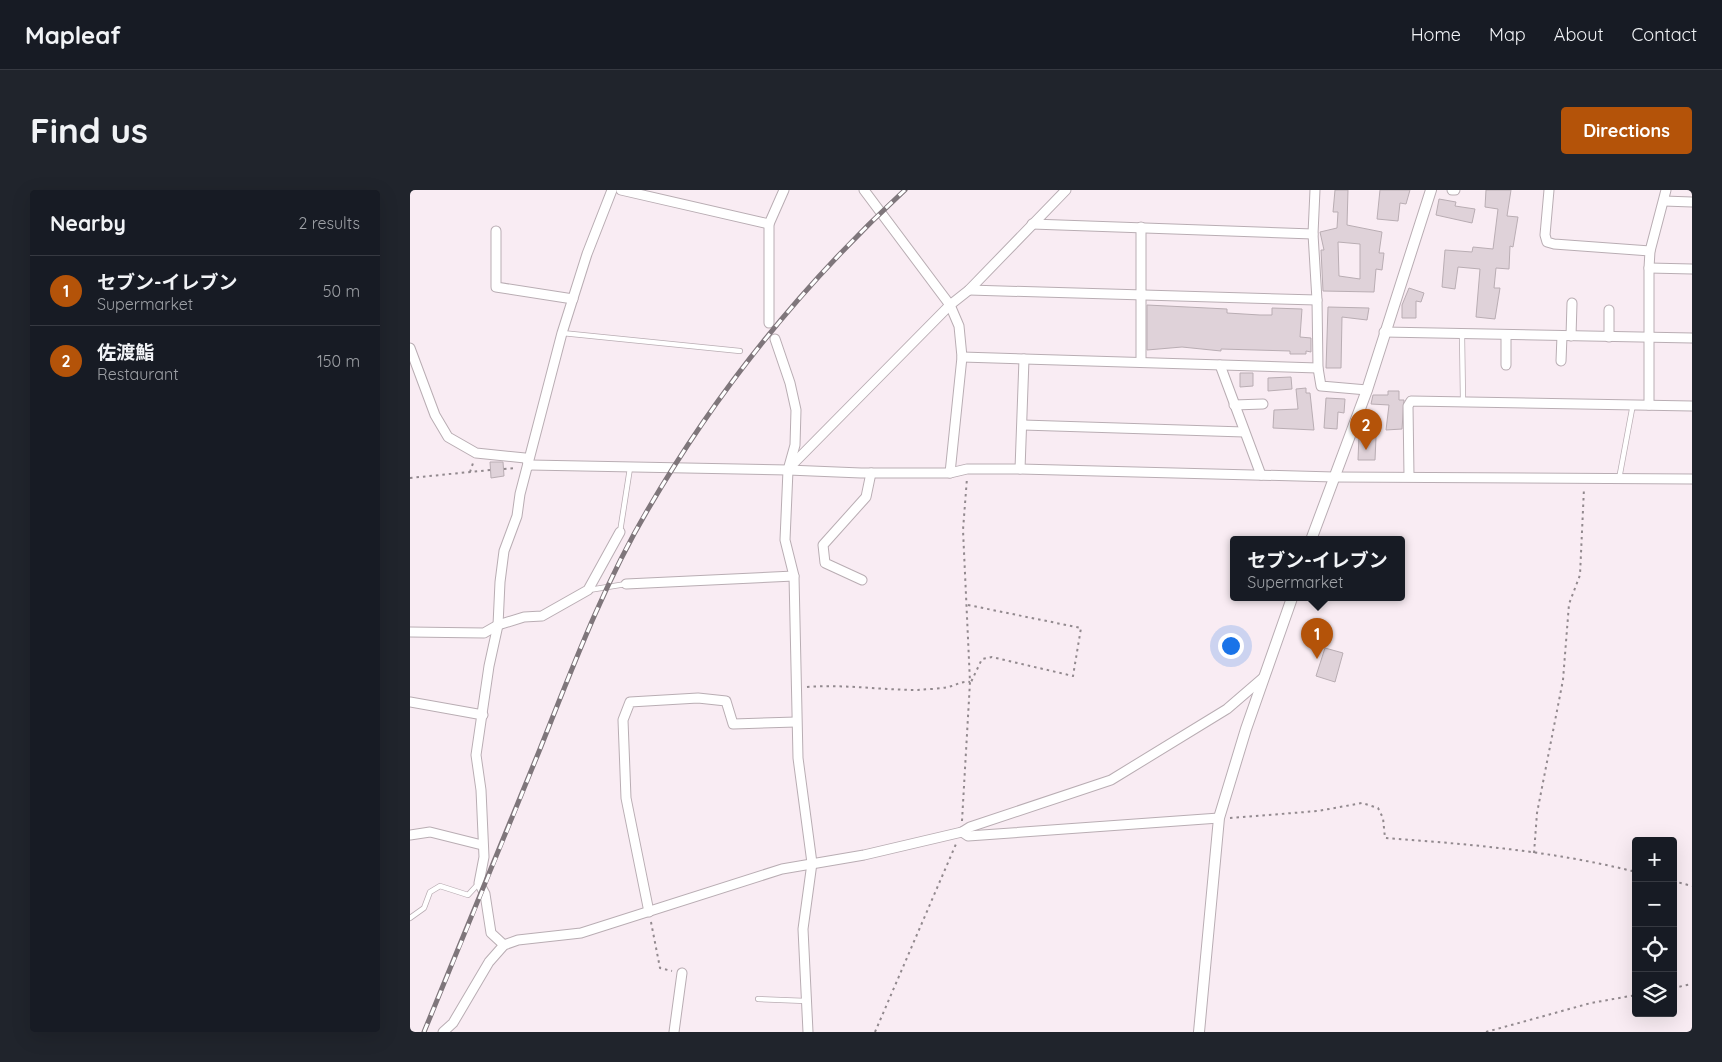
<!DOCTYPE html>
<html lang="en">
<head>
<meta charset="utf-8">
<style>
  body { margin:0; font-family:Quicksand,"Noto Sans JP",sans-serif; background:#20242c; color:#f1f3f6 }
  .controls { position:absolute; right:15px; bottom:15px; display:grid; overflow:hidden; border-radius:5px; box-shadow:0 5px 20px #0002 }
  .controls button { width:45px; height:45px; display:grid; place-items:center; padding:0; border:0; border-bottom:1px solid #363941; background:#171b24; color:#f1f3f6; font:25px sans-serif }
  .you { position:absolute; left:820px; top:455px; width:18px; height:18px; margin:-12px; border:4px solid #fff; border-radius:50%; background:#1a73e8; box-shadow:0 0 0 8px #1a73e833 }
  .badge { display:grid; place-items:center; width:32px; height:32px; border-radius:50%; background:#b45309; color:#fff; font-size:16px; font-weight:700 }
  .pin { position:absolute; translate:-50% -41px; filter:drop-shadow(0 1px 2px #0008) }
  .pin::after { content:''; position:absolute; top:26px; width:18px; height:15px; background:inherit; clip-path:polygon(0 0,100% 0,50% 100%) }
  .popup { position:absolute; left:820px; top:346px; width:175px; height:65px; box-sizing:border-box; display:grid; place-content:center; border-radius:5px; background:#171b24; filter:drop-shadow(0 1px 4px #0005); font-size:16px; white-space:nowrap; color:#9ea1a6 }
  .popup b { font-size:19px; color:#f1f3f6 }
  .popup::after { content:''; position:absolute; left:50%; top:100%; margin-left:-10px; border:10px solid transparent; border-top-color:#171b24 }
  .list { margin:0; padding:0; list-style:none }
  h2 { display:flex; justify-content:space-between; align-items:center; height:65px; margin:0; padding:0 20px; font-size:21px }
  h2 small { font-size:16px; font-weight:400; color:#9ea1a6 }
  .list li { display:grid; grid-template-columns:32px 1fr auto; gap:15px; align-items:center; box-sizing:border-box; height:70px; padding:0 20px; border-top:1px solid #363941 }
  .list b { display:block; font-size:19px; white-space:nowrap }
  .list p { margin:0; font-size:16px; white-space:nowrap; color:#9ea1a6 }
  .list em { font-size:16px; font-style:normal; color:#9ea1a6 }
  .icon { flex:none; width:28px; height:28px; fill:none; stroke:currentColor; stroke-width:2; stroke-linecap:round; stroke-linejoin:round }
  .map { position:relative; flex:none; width:1282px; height:842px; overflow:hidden; border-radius:5px }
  header { display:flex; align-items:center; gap:30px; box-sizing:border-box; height:70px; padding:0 25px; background:#171b24; border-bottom:1px solid #363941 }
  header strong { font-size:24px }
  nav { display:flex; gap:28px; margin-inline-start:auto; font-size:18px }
  .intro { display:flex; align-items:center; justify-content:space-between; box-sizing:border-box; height:120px; padding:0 30px }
  h1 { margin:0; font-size:35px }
  .button { padding:12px 22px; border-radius:5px; background:#b45309; color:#fff; font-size:18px; font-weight:700 }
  main { display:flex; gap:30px; padding:0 30px }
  aside { flex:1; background:#171b24; border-radius:5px; box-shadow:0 5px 20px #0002 }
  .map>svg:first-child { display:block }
</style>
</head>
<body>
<header>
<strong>Mapleaf</strong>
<nav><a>Home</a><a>Map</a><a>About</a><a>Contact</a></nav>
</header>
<div class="intro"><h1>Find us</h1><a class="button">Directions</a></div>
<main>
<aside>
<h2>Nearby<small>2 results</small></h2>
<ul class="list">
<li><span class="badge">1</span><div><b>セブン-イレブン</b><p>Supermarket</p></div><em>50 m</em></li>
<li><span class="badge">2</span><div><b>佐渡鮨</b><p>Restaurant</p></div><em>150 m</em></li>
</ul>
</aside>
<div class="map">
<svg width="1282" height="842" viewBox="0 0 1282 842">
  <rect width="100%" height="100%" fill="#f9ecf3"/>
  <g fill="#dfd2d9" stroke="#b9adb3" fill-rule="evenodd">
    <path d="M925,0H938L937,35L972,42L969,63H974L972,80L966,79L964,102L913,101L911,60H914L910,42L927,38L928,22H923ZM928,52L950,54V89L929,86Z"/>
    <polygon points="970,0 1000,0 996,14 990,13 988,31 967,29"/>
    <polygon points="1076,0 1101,0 1097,26 1108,27 1103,57 1100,56 1099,79 1086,78 1084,98 1090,98 1085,129 1066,127 1070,79 1048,77 1045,99 1032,97 1035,60 1062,62 1063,57 1083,59 1088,19 1075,17"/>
    <polygon points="1029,9 1046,12 1045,16 1065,19 1062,33 1026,25"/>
    <polygon points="999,98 1014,103 1011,112 1006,111 1006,128 992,128 992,115"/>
    <polygon points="737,115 817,119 817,123 850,125 862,125 862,118 892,119 890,147 901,148 901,162 896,161 896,164 880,164 880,161 811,159 811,161 772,157 737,160"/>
    <polygon points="918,117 959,118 957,130 932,127 931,178 916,178"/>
    <polygon points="830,183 843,183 843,196 830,197"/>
    <polygon points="881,187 882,199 858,201 858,188"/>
    <polygon points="896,198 896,203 900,203 904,240 863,238 864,220 888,219 886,199"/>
    <polygon points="978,201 989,201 989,210 994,210 992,239 976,240 979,215 961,214 963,205 978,205"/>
    <polygon points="916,208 935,209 934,223 928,222 927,239 914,238"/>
    <polygon points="957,244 958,247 966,247 965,270 948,270 949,245"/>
    <polygon points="80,272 93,272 94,286 81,288"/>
    <polygon points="915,458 933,463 925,492 906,486"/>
  </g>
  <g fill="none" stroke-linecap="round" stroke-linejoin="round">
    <defs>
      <g id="service">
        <polyline points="152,143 330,161"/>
        <polyline points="1052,144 1053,211"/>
        <polyline points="1209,289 1223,214"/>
        <polyline points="210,342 220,278"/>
        <polyline points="179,400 216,394"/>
        <polyline points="0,728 14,718 20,702 30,696 58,705 69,693"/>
        <polyline points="348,809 396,811"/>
      </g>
      <g id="minor">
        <polyline points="211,0 359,34"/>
        <polyline points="454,0 540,115 549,136 552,167 540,283"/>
        <polyline points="905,0 903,44 907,110 908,178 911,196 957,200"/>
        <polyline points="1042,0 1045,0"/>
        <polyline points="1139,0 1135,45 1137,52 1144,54 1240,61"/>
        <polyline points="1254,11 1282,12"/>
        <polyline points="622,34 903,44"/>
        <polyline points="731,37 731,172"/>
        <polyline points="86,41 86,97 163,109"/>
        <polyline points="1239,78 1282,79"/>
        <polyline points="559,100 907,110"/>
        <polyline points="359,133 359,34 374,0"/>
        <polyline points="974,142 1282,148"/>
        <polyline points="1161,146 1162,113"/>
        <polyline points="1199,147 1199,120"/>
        <polyline points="365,149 380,193 386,220 385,255 378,280 375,350 384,386 388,568 402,673 393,739 398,842"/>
        <polyline points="0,158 25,225 38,247 66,263 115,268 120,275"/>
        <polyline points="552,167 908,178"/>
        <polyline points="1151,171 1152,146"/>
        <polyline points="810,175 851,285"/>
        <polyline points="1096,175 1096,145"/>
        <polyline points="824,215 853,214"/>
        <polyline points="1239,215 1239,78 1240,61 1256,0"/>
        <polyline points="613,235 834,242"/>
        <polyline points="120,275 378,280 451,283 540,283 557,279 610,279 924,287 1282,289"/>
        <polyline points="378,279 540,115 559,100 656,0"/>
        <polyline points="610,279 614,169"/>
        <polyline points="999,286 998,216 1001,211 1282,216"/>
        <polyline points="452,390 415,373 413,355 456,307 461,283"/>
        <polyline points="216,394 384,386"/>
        <polyline points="0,442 74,443 88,435 114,427 132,426 178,400 210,342"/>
        <polyline points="0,512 73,525"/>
        <polyline points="552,642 558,646 809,628"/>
        <polyline points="0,645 20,642 72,655"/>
        <polyline points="239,722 216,608 213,530 220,512 288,508 316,511 323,534 386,532"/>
        <polyline points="94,755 81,743 75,704 69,693 74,667 71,600 66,565 79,476 88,435 90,392 94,361 107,326 110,304 152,143 177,64 202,0"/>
        <polyline points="33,842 43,833 79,772 94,755 108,750 171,743 372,679 454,665 552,642 560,637 701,590 817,519 853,488"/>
        <polyline points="264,842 272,783"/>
      </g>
      <g id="tertiary">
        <polyline points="901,350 957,200 1021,0"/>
        <polyline points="789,842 809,628 836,539 882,408"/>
      </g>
    </defs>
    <use href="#service" stroke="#b9adb3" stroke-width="6"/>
    <use href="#minor" stroke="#b9adb3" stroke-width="11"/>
    <use href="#tertiary" stroke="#b9adb3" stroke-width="12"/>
    <g stroke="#92898e" stroke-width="2" stroke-dasharray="2.5 4" stroke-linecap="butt">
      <polyline points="94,279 106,278"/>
      <polyline points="60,282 63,273"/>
      <polyline points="0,288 80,280"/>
      <polyline points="558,415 671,438 663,486 582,467 572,469 561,492"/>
      <path d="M397,497C434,494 470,500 508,500C517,499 529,499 538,497C547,495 551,491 560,492"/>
      <path d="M820,628L908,621L952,613L968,618L973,628L975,648C1058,654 1144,661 1226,682"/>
      <polyline points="552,631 560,492 553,340 557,288"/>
      <polyline points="1124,663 1127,623 1153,490 1159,414 1170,385 1174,298"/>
      <polyline points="1263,691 1282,696"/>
      <polyline points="241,732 250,778 262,781"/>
      <polyline points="1263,798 1282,794"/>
      <polyline points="465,842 546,654"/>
      <polyline points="1076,842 1181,813 1226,805"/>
    </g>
    <use href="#service" stroke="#fff" stroke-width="4.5"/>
    <use href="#minor" stroke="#fff" stroke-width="9"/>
    <use href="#tertiary" stroke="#fff" stroke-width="10"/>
    <defs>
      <path id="rail" d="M14,842C53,748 92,654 130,559C162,479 193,396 237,321C306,202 394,93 495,0"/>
    </defs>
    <use href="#rail" stroke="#7f767b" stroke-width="5"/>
    <use href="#rail" stroke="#fff" stroke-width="3" stroke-dasharray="9" stroke-linecap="butt"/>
  </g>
</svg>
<div class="controls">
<button>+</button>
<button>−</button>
<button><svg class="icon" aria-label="locate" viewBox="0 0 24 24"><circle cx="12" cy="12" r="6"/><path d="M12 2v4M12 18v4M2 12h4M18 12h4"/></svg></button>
<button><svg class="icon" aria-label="layers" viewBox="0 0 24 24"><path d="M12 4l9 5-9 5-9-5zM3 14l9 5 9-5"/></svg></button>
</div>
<div class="you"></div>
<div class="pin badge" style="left:907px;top:469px">1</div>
<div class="popup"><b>セブン-イレブン</b>Supermarket</div>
<div class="pin badge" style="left:956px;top:260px">2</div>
</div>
</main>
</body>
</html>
